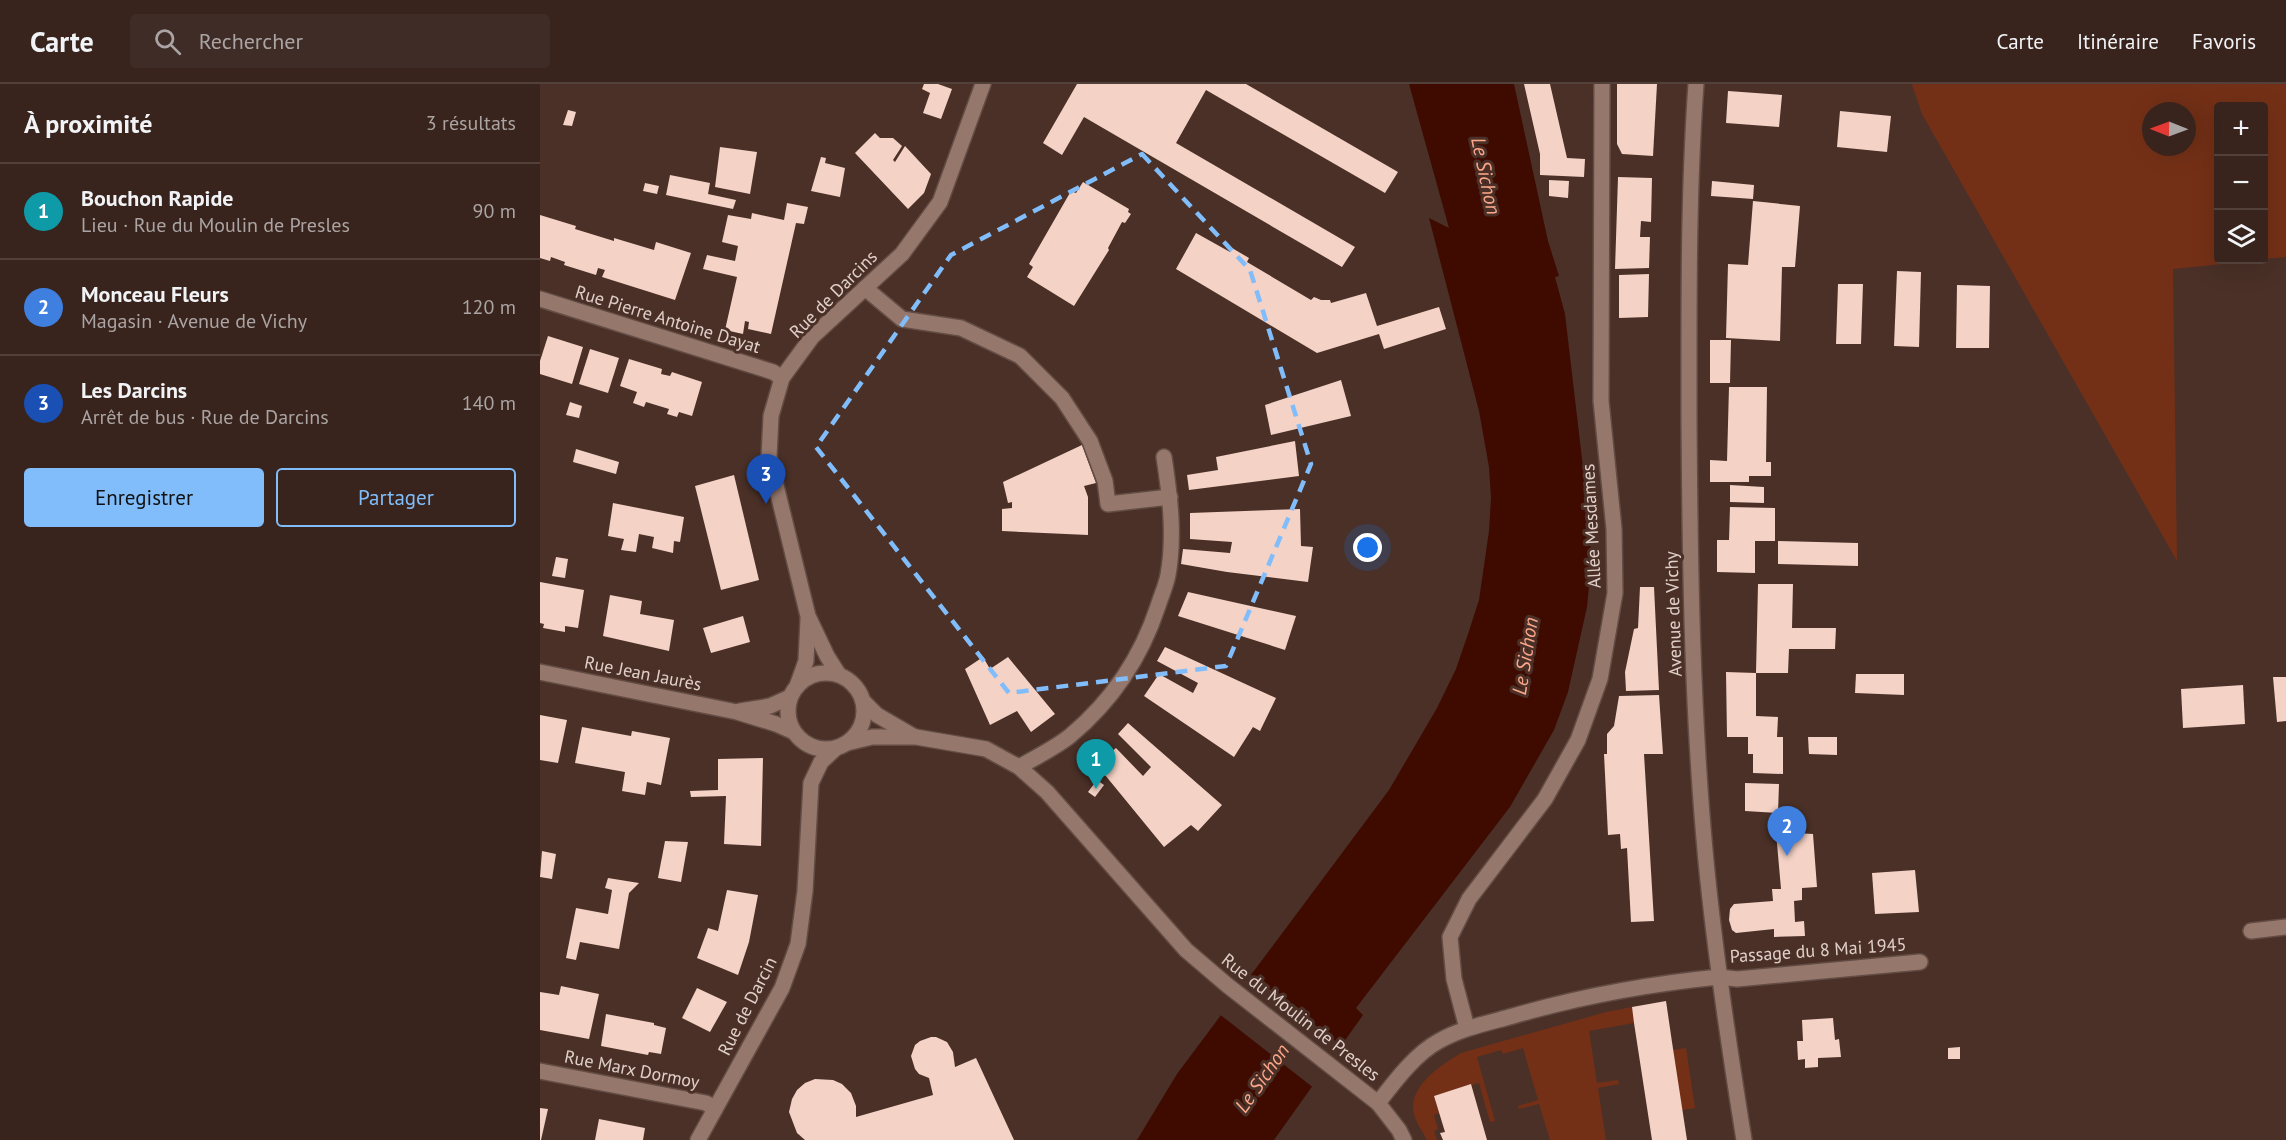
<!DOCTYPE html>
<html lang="fr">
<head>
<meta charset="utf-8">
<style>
  body { margin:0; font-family:"PT Sans",sans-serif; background:#3f2c26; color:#f1f3f6 }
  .controls { position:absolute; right:18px; top:18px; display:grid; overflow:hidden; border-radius:6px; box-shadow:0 6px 24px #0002 }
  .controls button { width:54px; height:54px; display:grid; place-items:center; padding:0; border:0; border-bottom:2px solid #52413b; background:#38241d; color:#f1f3f6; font:30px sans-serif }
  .compass { position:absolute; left:1602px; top:18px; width:54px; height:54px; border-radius:50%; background:#38241d; box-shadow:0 6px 24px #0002; rotate:271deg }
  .you { position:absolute; left:828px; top:464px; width:21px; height:21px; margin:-15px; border:4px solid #fff; border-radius:50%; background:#1a73e8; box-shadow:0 0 0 9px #1a73e833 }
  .badge { display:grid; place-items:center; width:39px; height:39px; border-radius:50%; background:#80bdfa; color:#fff; font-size:20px; font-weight:700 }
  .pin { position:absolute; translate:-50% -50px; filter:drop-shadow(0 2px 3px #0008) }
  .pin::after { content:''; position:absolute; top:32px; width:21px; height:18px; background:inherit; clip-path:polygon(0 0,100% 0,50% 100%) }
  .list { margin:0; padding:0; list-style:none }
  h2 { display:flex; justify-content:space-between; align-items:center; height:78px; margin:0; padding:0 24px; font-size:26px }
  h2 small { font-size:20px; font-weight:400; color:#aba4a4 }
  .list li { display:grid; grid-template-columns:39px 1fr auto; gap:18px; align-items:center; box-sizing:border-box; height:96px; padding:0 24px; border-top:2px solid #52413b }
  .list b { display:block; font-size:22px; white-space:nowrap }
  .list p { margin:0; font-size:20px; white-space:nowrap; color:#aba4a4 }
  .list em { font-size:20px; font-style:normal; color:#aba4a4 }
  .actions { display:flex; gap:12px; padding:18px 24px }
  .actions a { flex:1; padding:14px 0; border:2px solid #80bdfa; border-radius:6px; text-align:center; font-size:21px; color:#80bdfa }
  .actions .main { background:#80bdfa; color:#111 }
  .icon { flex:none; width:33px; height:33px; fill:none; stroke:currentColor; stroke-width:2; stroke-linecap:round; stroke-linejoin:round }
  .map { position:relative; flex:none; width:1746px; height:1056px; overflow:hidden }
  header { display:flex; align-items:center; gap:36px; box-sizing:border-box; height:84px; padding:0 30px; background:#38241d; border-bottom:2px solid #52413b }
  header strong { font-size:28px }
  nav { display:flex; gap:33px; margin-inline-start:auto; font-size:21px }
  .search { width:420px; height:54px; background:#3f2c26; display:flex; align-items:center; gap:15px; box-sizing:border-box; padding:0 21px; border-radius:6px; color:#aba4a4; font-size:22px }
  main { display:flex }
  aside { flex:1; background:#38241d }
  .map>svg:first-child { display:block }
</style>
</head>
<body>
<header>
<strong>Carte</strong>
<div class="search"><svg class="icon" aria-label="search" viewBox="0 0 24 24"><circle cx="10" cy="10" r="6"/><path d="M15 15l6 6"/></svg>Rechercher</div>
<nav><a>Carte</a><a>Itinéraire</a><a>Favoris</a></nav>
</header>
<main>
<aside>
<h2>À proximité<small>3 résultats</small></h2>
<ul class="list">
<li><span class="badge" style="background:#0f9aa8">1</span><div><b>Bouchon Rapide</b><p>Lieu · Rue du Moulin de Presles</p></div><em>90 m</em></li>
<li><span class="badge" style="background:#3f7fe0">2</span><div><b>Monceau Fleurs</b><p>Magasin · Avenue de Vichy</p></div><em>120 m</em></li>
<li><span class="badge" style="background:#1a4fb4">3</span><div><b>Les Darcins</b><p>Arrêt de bus · Rue de Darcins</p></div><em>140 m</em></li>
</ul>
<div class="actions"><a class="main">Enregistrer</a><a>Partager</a></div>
</aside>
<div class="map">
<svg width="1746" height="1056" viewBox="0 0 1746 1056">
  <rect width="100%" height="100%" fill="#4a3027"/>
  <g fill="#743017" fill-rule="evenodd">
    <path d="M1372,0H1746V173L1724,175V22H1678V176H1723L1633,185L1637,477L1382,30ZM1611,27H1647V63H1611Z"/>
    <path d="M1092,923L1094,939L1049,947L1057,999L1078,996L1079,1000L1058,1004L1066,1056H1010L999,1020L979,1025L978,1022L998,1016L983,964L963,970L961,966L937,973L955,1037L950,1038L939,999L894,1012L899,1029L894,1031L898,1045L894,1047L897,1056H887C883,1048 876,1039 874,1030C867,1003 901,981 921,969L1066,928Z"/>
    <polygon points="1146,964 1155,1024 1142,1026 1133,966"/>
  </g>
  <polygon fill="#3f0b00" points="869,0 974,0 1008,157 1019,192 1015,193 1025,230 1050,443 1051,481 1047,523 1028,608 1014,646 970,723 816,924 823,931 734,1056 597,1056 637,990 849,706 897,624 916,585 929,547 939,516 949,447 951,414 949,383 939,327 889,134 909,144"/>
  <polygon fill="#4a3027" points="709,889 804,964 775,1005 678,929"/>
  <g fill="#f4d2c6">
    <polygon points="384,0 398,0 412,5 401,35 383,29 390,9 382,5"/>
    <polygon points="537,0 706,0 858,88 845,109 666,6 636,59 815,163 802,183 544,33 522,71 503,59"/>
    <polygon points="984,0 1010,0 1027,74 1045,75 1044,93 1000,91 1000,70"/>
    <polygon points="1077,0 1117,0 1113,72 1082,70 1077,60"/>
    <polygon points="1188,7 1242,11 1239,43 1186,39"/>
    <polygon points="28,26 36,28 32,42 23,41"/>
    <polygon points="1300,27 1351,32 1347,68 1297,63"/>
    <polygon points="335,49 340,54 353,54 362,62 353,76 355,78 365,62 391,90 384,109 368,125 315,69"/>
    <polygon points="180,63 217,68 210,110 175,103"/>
    <polygon points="281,73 286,74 285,79 305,84 300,113 271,107"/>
    <polygon points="130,91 170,99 168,110 196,116 193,125 126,111"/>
    <polygon points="1078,93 1112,94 1111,138 1101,137 1100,153 1110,153 1109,184 1075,185"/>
    <polygon points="1009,96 1029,97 1028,114 1009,112"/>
    <polygon points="1172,97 1214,101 1213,115 1171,112"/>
    <polygon points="543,98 589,125 588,128 591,130 585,139 582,138 568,164 569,166 534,222 487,193 493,183 489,180 531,107 536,109"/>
    <polygon points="105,99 119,102 117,110 103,107"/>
    <polygon points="1213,117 1260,122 1255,183 1242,183 1240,257 1186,254 1188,180 1208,181"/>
    <polygon points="247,119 268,123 264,140 256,139 231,250 208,245 209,238 205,237 203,250 185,246 197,193 163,185 167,171 195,177 198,162 182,158 188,131 211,135 212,129 244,136"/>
    <polygon points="0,131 36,142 35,145 74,157 74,154 114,166 116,158 151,169 135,216 62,193 65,186 58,184 56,191 24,181 25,178 11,173 10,177 0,174"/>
    <polygon points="656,149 690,168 692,164 709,174 707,178 771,216 774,213 781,216 790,216 791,219 826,209 837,242 899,223 906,245 844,265 839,250 777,269 636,185"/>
    <polygon points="1357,187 1381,188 1379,263 1354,262"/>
    <polygon points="1109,190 1108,233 1079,234 1079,191"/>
    <polygon points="1298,200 1323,200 1321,260 1296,260"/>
    <polygon points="1417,201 1450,202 1449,264 1416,264"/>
    <polygon points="8,252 43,263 32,300 0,290 0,277"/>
    <polygon points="1170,256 1191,256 1190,299 1170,299"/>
    <polygon points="50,265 79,274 68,309 39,300"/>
    <polygon points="89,275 122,285 121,290 130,292 132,288 162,298 152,332 139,328 137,333 127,330 129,325 106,318 104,323 93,319 97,308 80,302"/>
    <polygon points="801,296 811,332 731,351 725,321"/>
    <polygon points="1189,303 1227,303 1226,378 1231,378 1231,392 1209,392 1209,398 1170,398 1170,376 1187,377"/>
    <polygon points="30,318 42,322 39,334 26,331"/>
    <polygon points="755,357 759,392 649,406 647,391 678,386 676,373"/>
    <polygon points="542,361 556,399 544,402 548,413 548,451 462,447 462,425 472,424 472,418 468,419 463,398"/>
    <polygon points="36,365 79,378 76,390 33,378"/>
    <polygon points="194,391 219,496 181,506 155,402"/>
    <polygon points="1190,401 1224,403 1224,419 1190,418"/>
    <polygon points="73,419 144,433 140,458 134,457 133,469 112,464 114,453 99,450 96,468 81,466 84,455 68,452"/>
    <polygon points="1190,423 1235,424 1235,457 1215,457 1215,489 1177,488 1177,456 1189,456"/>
    <polygon points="760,425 761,462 773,463 768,498 687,488 641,480 643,465 690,469 692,458 650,455 650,429"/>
    <polygon points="1238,457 1318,459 1318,482 1238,480"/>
    <polygon points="16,473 28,475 25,494 12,492"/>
    <polygon points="0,498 44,506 38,544 25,542 25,548 3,544 4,540 0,539"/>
    <polygon points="1218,500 1253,500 1252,544 1296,544 1295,565 1249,565 1248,589 1216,589 1216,632 1238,633 1237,653 1243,653 1243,690 1213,689 1213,670 1208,670 1208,653 1187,653 1186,588 1216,589"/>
    <polygon points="1100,503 1114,503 1119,606 1086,607 1085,588 1094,545 1098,544"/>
    <polygon points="648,508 756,532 745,566 638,532"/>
    <polygon points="70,511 102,517 100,530 134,536 129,567 63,552"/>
    <polygon points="203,532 210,558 171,569 163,544"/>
    <polygon points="625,563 736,614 720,647 713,643 694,673 604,612 619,590 653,609 658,599 617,577"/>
    <polygon points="443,573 450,585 468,573 515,630 491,648 477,627 450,641 425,585"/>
    <polygon points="1316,590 1364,590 1364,611 1315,609"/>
    <polygon points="1733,593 1746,593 1746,637 1737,638"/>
    <polygon points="1703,601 1705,640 1643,644 1641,605"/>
    <polygon points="1119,611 1123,670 1104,670 1114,837 1091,838 1087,764 1081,765 1080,750 1068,751 1064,670 1067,670 1067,650 1074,642 1079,612"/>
    <polygon points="0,631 27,636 18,679 0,676"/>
    <polygon points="588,639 682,721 658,747 651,741 624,763 556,680 576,664 603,692 611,683 578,650"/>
    <polygon points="42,643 91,652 92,647 130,654 121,701 107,698 105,711 82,707 85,688 35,679"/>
    <polygon points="1268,653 1297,653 1297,671 1269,670"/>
    <polygon points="223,674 221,762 184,760 186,712 151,713 150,707 178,706 178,675"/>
    <polygon points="557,696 564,701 555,713 548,708"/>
    <polygon points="1205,699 1239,700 1238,729 1205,727"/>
    <polygon points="1236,748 1273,750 1277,803 1262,804 1262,816 1254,817 1255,838 1264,837 1265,852 1234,853 1234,845 1196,849 1192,846 1189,836 1190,825 1194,820 1233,817 1232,805 1241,805"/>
    <polygon points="125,757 148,758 141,798 118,794"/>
    <polygon points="2,767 16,770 12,795 0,793"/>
    <polygon points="1375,786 1379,828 1335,830 1332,789"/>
    <polygon points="68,794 99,799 89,809 79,865 40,858 36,876 26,874 36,824 68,830 72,806 65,804"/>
    <polygon points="187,806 218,811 209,858 198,891 157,874 168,844 178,847"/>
    <polygon points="21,902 59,910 49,955 0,946 0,908 19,911"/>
    <polygon points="157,904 187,918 170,948 142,934"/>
    <polygon points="1126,917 1132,958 1147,1056 1112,1056 1094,939 1092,923"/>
    <polygon points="66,930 114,939 114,941 126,944 121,970 109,968 108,971 61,962"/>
    <polygon points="1293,934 1295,956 1299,955 1301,973 1278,974 1278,983 1265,984 1265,975 1258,976 1257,957 1263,957 1262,936"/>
    <polygon points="391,953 396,953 407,958 413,968 415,983 436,974 474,1056 265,1056 257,1049 249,1028 252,1015 257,1006 265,999 275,995 293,996 302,1000 311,1009 316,1022 316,1033 393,1011 389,994 379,990 375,985 371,972 375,961 380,957"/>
    <polygon points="1420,963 1420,975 1408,975 1408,964"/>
    <polygon points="931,1000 947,1056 903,1056 900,1049 905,1048 894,1012"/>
    <polygon points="0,1024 8,1025 1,1056 0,1056"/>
    <polygon points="59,1035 105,1044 103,1056 55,1056"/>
  </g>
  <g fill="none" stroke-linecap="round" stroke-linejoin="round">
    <defs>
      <g id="service">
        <polyline points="325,204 362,235 421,244 480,272 522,314 550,357 565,397 568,420 630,413"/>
        <path d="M479,683C496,673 515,664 530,652C572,617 601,574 618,522C621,512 626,502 628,491C635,452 630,412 624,373"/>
        <polyline points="1179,893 1197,895 1380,878"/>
      </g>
      <g id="minor">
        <polyline points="0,215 233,288 242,294"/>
        <polyline points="0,588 197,628 236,640 254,648"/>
        <circle cx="286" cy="627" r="38"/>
        <polyline points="299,591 287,572 268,532 229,373 231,332 242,294 272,253 362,170 400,118 443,0"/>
        <polyline points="257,602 266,577 268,535"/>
        <polyline points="323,617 337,631 373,652"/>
        <polyline points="200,627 230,622 250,613"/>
        <polyline points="307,659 332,653 376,653 446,665 479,683 507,708 646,866 687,901 838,1019 859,1046 864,1056"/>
        <polyline points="1711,847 1746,843"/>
        <polyline points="927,944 914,895 910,853 929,815 1005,715 1038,656 1060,595 1075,509 1074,445 1061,317 1062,0"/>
        <polyline points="0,987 166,1019 175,1025"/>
        <path d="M838,1019C855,997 875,970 899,957C922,944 948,939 973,932C1042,912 1108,900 1179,893"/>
        <polyline points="158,1056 242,904 258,860 265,807 271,699 281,678 296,664"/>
      </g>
      <path id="secondary" d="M1156,0C1148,112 1149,223 1149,335C1150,482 1152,630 1166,777C1175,870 1189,963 1204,1056"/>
    </defs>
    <use href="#service" stroke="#624c44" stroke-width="18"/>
    <use href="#minor" stroke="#624c44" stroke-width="18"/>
    <use href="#secondary" stroke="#624c44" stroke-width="18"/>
    <use href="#service" stroke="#95776c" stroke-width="15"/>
    <use href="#minor" stroke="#95776c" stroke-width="15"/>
    <use href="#secondary" stroke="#95776c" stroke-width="15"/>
  </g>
  <path fill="none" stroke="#80bdfa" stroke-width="4.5" stroke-dasharray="12 8" stroke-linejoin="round" d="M602,70L710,186L771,380L686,582L469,609L276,363L411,171Z"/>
  <g text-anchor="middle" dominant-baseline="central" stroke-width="6" stroke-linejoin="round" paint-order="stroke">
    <g font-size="18" fill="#e1d0ca" stroke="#4a3027">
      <text transform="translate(293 210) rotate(-45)">Rue de Darcins</text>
      <text transform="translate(128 235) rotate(17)">Rue Pierre Antoine Dayat</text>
      <text transform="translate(1051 442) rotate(-93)">Allée Mesdames</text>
      <text transform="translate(1133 530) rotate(-92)">Avenue de Vichy</text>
      <text transform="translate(103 589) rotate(11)">Rue Jean Jaurès</text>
      <text transform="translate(1278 866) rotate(-4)">Passage du 8 Mai 1945</text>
      <text transform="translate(207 922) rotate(-63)">Rue de Darcin</text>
      <text transform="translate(761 933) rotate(38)">Rue du Moulin de Presles</text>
      <text transform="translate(92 985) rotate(11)">Rue Marx Dormoy</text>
    </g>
    <g font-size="20" font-style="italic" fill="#fca78a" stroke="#4a3027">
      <text transform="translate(946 92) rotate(78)">Le Sichon</text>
      <text transform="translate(985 572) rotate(-81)">Le Sichon</text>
      <text transform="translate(722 994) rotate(-55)">Le Sichon</text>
    </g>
  </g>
</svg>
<div class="controls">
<button>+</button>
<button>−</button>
<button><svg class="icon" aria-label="layers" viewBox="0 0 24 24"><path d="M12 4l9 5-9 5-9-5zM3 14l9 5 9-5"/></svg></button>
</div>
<svg class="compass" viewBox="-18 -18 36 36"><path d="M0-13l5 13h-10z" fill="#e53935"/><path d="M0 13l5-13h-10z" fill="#aba4a4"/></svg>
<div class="you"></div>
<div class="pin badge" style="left:556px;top:705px;background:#0f9aa8">1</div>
<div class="pin badge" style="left:1247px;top:772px;background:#3f7fe0">2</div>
<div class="pin badge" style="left:226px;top:420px;background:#1a4fb4">3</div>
</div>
</main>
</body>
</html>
